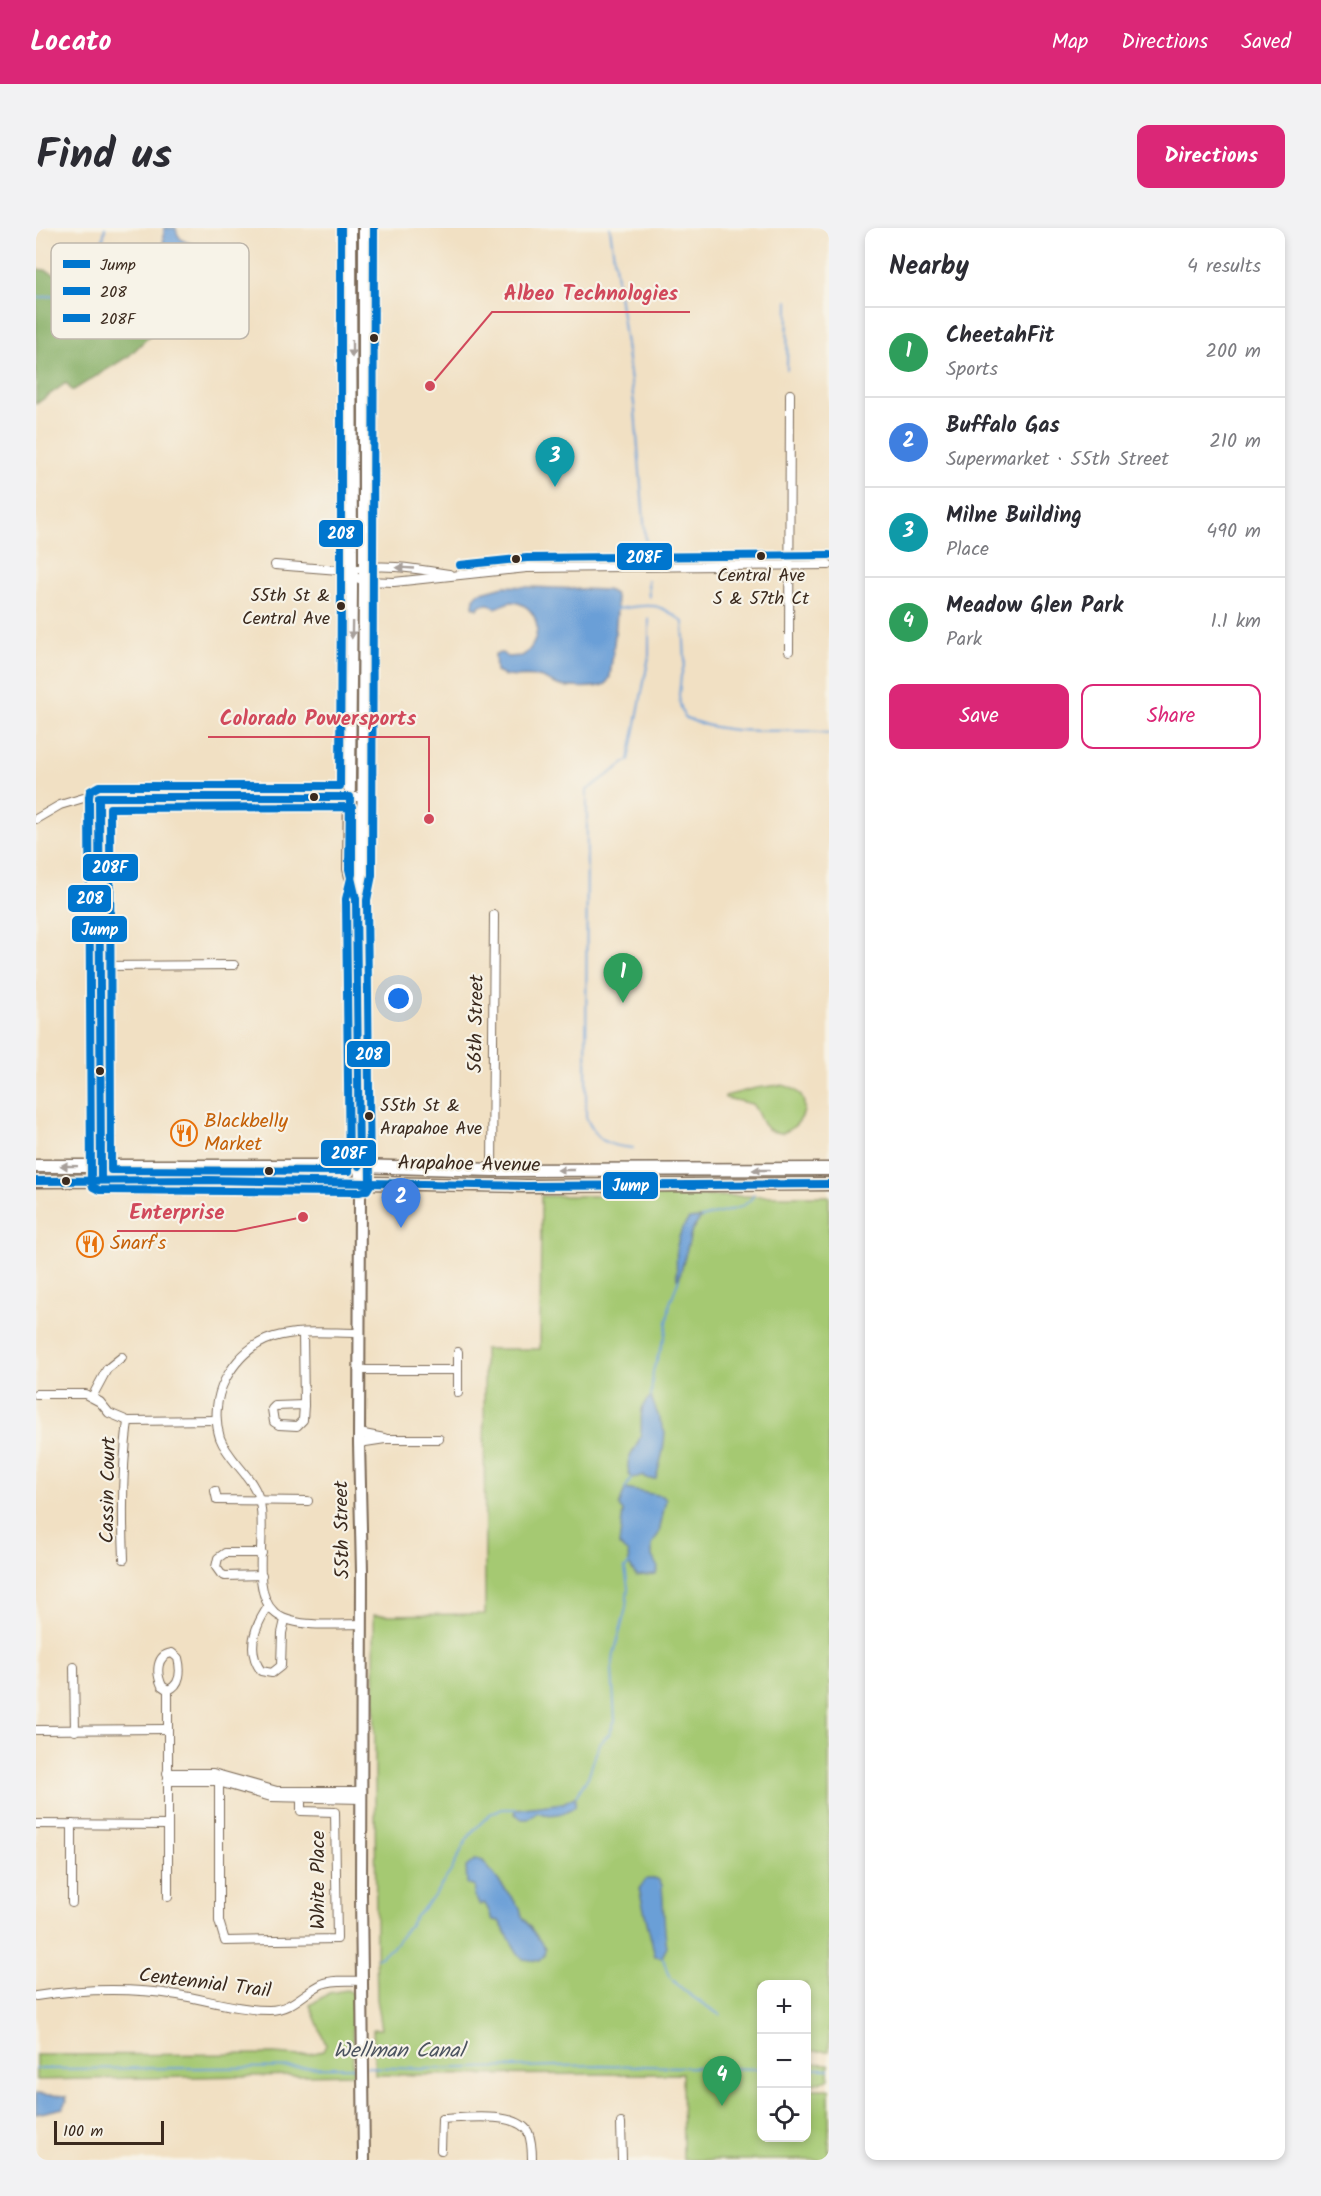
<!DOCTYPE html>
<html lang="en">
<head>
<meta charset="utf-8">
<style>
  body { margin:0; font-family:Kalam,sans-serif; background:#f2f2f3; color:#2b2b33 }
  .controls { position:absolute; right:18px; bottom:18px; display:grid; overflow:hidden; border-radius:12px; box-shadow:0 3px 9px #0003 }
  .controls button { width:54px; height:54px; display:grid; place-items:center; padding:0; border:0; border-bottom:2px solid #e1e1e2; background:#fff; color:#2b2b33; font:30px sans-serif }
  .scale { position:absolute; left:18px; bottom:15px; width:110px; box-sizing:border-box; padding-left:6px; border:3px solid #3b2a1e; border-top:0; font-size:16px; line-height:21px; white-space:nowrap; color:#3b2a1e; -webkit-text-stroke:4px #f7f3e8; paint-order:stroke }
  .you { position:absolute; left:363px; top:771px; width:21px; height:21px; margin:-15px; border:4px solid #fff; border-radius:50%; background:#1a73e8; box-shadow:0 0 0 9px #1a73e833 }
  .badge { display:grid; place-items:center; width:39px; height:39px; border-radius:50%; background:#db2777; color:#fff; font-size:20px; font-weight:700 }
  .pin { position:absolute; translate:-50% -50px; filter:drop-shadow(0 2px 3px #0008) }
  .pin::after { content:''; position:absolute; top:32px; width:21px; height:18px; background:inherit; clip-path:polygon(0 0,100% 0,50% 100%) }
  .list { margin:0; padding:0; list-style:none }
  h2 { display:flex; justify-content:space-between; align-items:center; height:78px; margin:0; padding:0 24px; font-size:26px }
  h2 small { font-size:20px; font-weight:400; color:#7c7c81 }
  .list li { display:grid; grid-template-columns:39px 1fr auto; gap:18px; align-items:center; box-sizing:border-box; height:90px; padding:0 24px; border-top:2px solid #e1e1e2 }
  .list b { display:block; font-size:22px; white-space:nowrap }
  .list p { margin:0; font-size:20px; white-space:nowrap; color:#7c7c81 }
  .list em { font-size:20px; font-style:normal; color:#7c7c81 }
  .actions { display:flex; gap:12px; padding:18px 24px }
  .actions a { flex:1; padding:14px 0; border:2px solid #db2777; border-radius:12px; text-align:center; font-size:21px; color:#db2777 }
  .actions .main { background:#db2777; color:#fff }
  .icon { flex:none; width:33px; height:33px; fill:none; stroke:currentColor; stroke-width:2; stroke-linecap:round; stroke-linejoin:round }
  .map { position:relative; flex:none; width:793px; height:1932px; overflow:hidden; border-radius:12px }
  header { display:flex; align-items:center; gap:36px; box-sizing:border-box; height:84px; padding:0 30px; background:#db2777; color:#fff }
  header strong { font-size:28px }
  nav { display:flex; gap:33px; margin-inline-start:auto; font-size:21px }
  .intro { display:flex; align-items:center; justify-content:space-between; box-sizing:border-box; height:144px; padding:0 36px }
  h1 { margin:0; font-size:42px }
  .button { padding:15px 27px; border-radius:12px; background:#db2777; color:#fff; font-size:21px; font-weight:700 }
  main { display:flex; gap:36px; padding:0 36px }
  aside { flex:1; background:#fff; border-radius:12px; box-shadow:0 3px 9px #0003 }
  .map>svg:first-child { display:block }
</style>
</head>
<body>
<header>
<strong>Locato</strong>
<nav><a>Map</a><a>Directions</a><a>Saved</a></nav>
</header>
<div class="intro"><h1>Find us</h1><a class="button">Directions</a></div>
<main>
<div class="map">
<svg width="793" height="1932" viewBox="0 0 793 1932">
  <rect width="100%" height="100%" fill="#f7f3e8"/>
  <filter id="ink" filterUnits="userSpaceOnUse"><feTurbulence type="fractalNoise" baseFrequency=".0167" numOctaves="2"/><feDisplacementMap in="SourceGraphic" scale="12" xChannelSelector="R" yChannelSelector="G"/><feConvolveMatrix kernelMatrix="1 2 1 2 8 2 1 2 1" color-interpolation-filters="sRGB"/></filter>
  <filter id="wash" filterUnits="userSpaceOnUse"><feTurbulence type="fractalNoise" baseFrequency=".008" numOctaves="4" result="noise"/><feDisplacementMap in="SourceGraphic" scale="24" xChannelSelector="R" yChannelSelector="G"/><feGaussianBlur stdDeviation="1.35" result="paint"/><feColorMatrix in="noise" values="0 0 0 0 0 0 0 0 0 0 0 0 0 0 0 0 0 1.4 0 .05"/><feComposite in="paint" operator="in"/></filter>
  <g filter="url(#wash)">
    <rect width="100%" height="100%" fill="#f1e0c3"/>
    <g fill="#a5c972" stroke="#707a48" stroke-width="1.5">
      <path d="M744,857C777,861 775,895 746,905C722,903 727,889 716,876L689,870V868L720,860Z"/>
      <polygon points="505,968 793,968 793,1823 771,1823 770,1756 726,1756 726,1910 770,1910 771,1861 793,1861 793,1932 647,1932 646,1846 339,1847 337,1801 346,1801 341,1771 340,1721 338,1387 449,1386 448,1121 504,1121"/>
      <polygon points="311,1762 316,1765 317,1846 0,1852 0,1827 238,1826 264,1828 287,1823 290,1817 274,1777 293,1765"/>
      <polygon points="771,1835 793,1836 793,1851 771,1858"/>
    </g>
    <polygon fill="#84ad64" stroke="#606c41" stroke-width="1.5" points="0,41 9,42 131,91 93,128 36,163 30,155 0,176"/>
    <g fill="#6a9fd7" stroke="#52647a" stroke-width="1.5">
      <path d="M128,0H140C142,15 154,15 165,18L164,32L153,35L133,33L127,27Z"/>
      <path d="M468,358L570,362C573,363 577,364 579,367C585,375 575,436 574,449L570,456C561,461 528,460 519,456C513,454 509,450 502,449C488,447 473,452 460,444L459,426L466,425L472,429L486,428C508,414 506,378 477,374C469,374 465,379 459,380L453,376L444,377L442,381L437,378L438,371L442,365Z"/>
      <path d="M665,990L656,1002L643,1051H641C640,1029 638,1008 653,991Z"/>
      <path d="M615,1169L629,1205L627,1223L620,1251H613L608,1248L595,1250C586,1230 599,1226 604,1209C608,1194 600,1179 615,1169Z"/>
      <polygon points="589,1261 626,1268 630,1271 623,1305 616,1317 616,1328 622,1340 620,1346 600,1348 593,1336 592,1325 583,1317 587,1283 583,1278"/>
      <path d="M540,1568L539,1578C528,1587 514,1589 501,1584L492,1591H486L478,1585L480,1581L527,1575Z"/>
      <path d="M440,1631L447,1633L484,1680L486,1688L509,1720L508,1728L503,1733L487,1731L484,1729L463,1693L457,1692C453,1686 453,1680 448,1675L444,1677L438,1668L439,1659L431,1656L430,1639Z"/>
      <polygon points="610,1651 622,1651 626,1657 629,1704 631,1719 626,1729 619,1728 603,1661"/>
      <polygon points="0,1866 30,1868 31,1873 27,1880 0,1886"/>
    </g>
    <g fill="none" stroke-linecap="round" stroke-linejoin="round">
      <g stroke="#6a9fd7" stroke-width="2">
        <polyline points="574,0 599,183 611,330"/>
        <path d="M0,70C13,68 30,67 42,62C64,51 65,22 69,0"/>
        <polyline points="751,141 752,73"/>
        <polyline points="612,352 613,369"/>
        <path d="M580,381C613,377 620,372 647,394L649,434L645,448L643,467L644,476L648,489C693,511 746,498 793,505"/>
        <path d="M597,920C570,918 561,913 550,889L551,562L593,532L613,428V390"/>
        <path d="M665,990C681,984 712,983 718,966"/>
        <polyline points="615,1169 617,1143 629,1108 634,1075 643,1051"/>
        <polyline points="589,1261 595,1250"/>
        <polyline points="540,1568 552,1549 563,1516 573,1506 579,1492 576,1441 578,1426 590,1380 592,1360 589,1340 593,1336"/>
        <path d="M626,1729C630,1735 629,1744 635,1750C649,1766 667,1775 684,1787"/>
        <polyline points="341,1730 356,1720 380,1688 395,1672 415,1643 431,1611 440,1600 454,1586 466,1581 480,1581"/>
        <polyline points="330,1839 385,1841 565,1837 726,1841"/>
        <polyline points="0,1841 324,1839"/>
        <polyline points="770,1841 793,1841"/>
      </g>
    </g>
  </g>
  <g filter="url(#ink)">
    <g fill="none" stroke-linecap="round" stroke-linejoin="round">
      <defs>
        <g id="street">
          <path d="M239,337L316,343C339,333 388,342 413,346"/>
          <polyline points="316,343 319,349 328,353 358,354 491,340 793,337"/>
          <polyline points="753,423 754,166"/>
          <polyline points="63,569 65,952"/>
          <polyline points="0,591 24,577 51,569 326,569"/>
          <polyline points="64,738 198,737"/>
          <polyline points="456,942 458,687"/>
          <polyline points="267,1105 268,1177"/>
          <path d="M324,1105C268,1105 220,1094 189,1152C180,1169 178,1191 184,1210C193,1234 219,1249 224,1275C231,1305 214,1362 238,1384C255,1401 303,1396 326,1396"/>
          <polyline points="422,1124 422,1165"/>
          <polyline points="324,1142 422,1142"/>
          <polyline points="0,1166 49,1166 64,1174 73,1185 92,1193 180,1192"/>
          <polyline points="56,1169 71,1141 86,1129"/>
          <polygon points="268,1177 267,1192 261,1198 243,1197 238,1194 236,1181 239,1178"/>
          <polyline points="323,1205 348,1210"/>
          <polyline points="323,1215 349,1211 403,1211"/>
          <polyline points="179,1263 181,1272 272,1273"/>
          <polyline points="226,1325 189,1325 182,1330 180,1339 185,1346 189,1348 226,1347"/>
          <path d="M88,1331C86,1284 86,1240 92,1193"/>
          <path d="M232,1379C219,1398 210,1422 225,1443L236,1445L245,1438L246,1405L249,1392"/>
          <polyline points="38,1439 39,1503"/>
          <path d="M132,1462C145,1457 145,1442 142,1430L136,1425C120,1427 120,1445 126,1458L132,1462V1669"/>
          <polyline points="0,1502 131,1501"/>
          <polyline points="131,1545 177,1545 241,1563 326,1563"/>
          <polyline points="183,1547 183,1693 189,1713 301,1711 299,1584 265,1583 265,1563"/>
          <polyline points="131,1553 179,1553 235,1569 326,1571"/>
          <polyline points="0,1596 131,1597"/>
          <polyline points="36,1596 36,1675"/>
          <path d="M0,1768C46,1761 96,1760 142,1767C172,1772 203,1782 233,1782C256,1782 267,1765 286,1756C298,1751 314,1753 327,1753"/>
          <polyline points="585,1895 586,1932"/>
          <path d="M405,1922L406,1891C427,1890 480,1883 492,1904C496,1913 496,1923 496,1932"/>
        </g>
        <g id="secondary">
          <polyline points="315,0 316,360 313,641 320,671 324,966 323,1215 326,1344 325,1666 328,1932"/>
          <polyline points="320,671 326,647 328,353 328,0"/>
        </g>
        <g id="primary">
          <polyline points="0,938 323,938 456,942 793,941"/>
          <polyline points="0,953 173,952 490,958 793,956"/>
        </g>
      </defs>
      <use href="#street" stroke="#7b6a58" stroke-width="10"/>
      <use href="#secondary" stroke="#7b6a58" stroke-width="14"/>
      <use href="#primary" stroke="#7b6a58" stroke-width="15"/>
      <use href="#street" stroke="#fff" stroke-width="8"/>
      <use href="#secondary" stroke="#fff" stroke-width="10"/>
      <use href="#primary" stroke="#fff" stroke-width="12"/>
      <defs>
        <g id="bus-1">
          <polyline points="65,952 63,569 314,569 313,641 320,671 323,938"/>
          <polyline points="0,953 173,952 490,958 793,956"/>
        </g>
        <polyline id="bus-2" points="305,0 305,360 304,558 63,558 54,563 53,569 55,952 57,959 63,962 324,964 331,962 334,957 331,672 336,647 338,0"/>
        <g id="bus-3">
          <polyline points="424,337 491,330 793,327"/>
          <polygon points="316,579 316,646 310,671 313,943 75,942 74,580"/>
        </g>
      </defs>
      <use href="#bus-1" stroke="#f7f3e8" stroke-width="12"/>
      <use href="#bus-2" stroke="#f7f3e8" stroke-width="12"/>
      <use href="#bus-3" stroke="#f7f3e8" stroke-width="12"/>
      <use href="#bus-1" stroke="#0076ce" stroke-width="8"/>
      <use href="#bus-2" stroke="#0076ce" stroke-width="8"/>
      <use href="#bus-3" stroke="#0076ce" stroke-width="8"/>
    </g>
    <defs><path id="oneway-solid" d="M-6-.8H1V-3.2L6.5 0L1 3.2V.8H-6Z" transform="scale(1.5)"/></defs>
    <g fill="#a79f9a">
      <use href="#oneway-solid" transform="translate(316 121) rotate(90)"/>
      <use href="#oneway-solid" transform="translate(369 340) rotate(-177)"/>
      <use href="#oneway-solid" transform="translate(316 402) rotate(91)"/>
      <use href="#oneway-solid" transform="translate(33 938) rotate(-179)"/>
      <use href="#oneway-solid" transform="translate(530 942) rotate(180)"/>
      <use href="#oneway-solid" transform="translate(725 942) rotate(180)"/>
    </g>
  </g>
  <defs>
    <symbol id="restaurant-ring" viewBox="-11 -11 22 22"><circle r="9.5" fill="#f7f3e8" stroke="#e8710a" stroke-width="1.5"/><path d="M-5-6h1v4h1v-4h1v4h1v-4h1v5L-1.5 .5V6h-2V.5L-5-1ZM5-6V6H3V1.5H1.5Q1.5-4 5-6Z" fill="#e8710a"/></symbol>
  </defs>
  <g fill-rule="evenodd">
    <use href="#restaurant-ring" x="133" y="890" width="30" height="30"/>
    <use href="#restaurant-ring" x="39" y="1001" width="30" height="30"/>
  </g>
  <g fill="#3b2a1e" stroke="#f7f3e8" stroke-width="2">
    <circle cx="338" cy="110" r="5"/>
    <circle cx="725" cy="328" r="5"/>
    <circle cx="480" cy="331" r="5"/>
    <circle cx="305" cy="378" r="5"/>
    <circle cx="278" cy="569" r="5"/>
    <circle cx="64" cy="843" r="5"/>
    <circle cx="333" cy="888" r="5"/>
    <circle cx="233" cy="943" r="5"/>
    <circle cx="30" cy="953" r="5"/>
  </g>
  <g text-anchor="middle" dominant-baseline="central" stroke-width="4.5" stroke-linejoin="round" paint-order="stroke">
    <g font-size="18" fill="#3b2a1e" stroke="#f7f3e8">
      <text x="725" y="348">Central Ave<tspan x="725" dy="23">S &amp; 57th Ct</tspan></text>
      <text x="294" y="368" text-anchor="end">55th St &amp;<tspan x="294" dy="23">Central Ave</tspan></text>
      <text x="344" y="878" text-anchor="start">55th St &amp;<tspan x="344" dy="23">Arapahoe Ave</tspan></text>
    </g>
    <g font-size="20" fill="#3b2a1e" stroke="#f7f3e8">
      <text transform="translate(441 796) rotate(-89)">56th Street</text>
      <text transform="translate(433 937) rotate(1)">Arapahoe Avenue</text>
      <text transform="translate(73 1262) rotate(-89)">Cassin Court</text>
      <text transform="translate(307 1302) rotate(-91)">55th Street</text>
      <text transform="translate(283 1652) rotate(-90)">White Place</text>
      <text transform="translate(169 1756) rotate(7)">Centennial Trail</text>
    </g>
    <g font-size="20" fill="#c56008" stroke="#f7f3e8" text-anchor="start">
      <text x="168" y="894">Blackbelly<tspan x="168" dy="23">Market</tspan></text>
      <text x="74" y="1016">Snarf's</text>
    </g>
    <g font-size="21" font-style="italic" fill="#4b535f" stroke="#f7f3e8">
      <text x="363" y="1823">Wellman Canal</text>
    </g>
  </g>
  <rect x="15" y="15" width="198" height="96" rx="9" fill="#f7f3e8" stroke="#bfb7ab" stroke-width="1.5"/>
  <rect x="27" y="32" width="27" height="8" fill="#0076ce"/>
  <rect x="27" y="59" width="27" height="8" fill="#0076ce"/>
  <rect x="27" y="86" width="27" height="8" fill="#0076ce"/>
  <g font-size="16" fill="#3b2a1e">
    <text x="64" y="42">Jump</text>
    <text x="64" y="69">208</text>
    <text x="64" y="96">208F</text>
  </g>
  <path fill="none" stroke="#d1495b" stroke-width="2" d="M394 158L456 84H654M393 591L393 509H172M267 989L200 1003H81"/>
  <g fill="#d1495b" stroke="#f7f3e8" stroke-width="2">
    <circle cx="394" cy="158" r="6"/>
    <circle cx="393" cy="591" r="6"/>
    <circle cx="267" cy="989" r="6"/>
  </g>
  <g font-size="21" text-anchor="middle" font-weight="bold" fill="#d1495b" stroke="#f7f3e8" stroke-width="4.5" stroke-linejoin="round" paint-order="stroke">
    <text x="555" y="72">Albeo Technologies</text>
    <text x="282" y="497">Colorado Powersports</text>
    <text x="141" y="991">Enterprise</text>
  </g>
  <g stroke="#f7f3e8" stroke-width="2">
    <rect x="282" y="291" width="46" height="29" rx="6" fill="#0076ce"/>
    <rect x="580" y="314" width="57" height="29" rx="6" fill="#0076ce"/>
    <rect x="46" y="625" width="57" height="29" rx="6" fill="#0076ce"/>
    <rect x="31" y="656" width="45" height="29" rx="6" fill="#0076ce"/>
    <rect x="35" y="687" width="57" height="28" rx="6" fill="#0076ce"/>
    <rect x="310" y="812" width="45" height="28" rx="6" fill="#0076ce"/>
    <rect x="284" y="911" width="57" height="28" rx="6" fill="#0076ce"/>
    <rect x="566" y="943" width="57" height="29" rx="6" fill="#0076ce"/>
  </g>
  <g font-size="16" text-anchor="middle" font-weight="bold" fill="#fff">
    <text x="305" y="311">208</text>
    <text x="608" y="335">208F</text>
    <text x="74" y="645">208F</text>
    <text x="54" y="676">208</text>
    <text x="64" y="707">Jump</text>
    <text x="333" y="832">208</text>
    <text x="313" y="931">208F</text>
    <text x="595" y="963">Jump</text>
  </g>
</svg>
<div class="controls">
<button>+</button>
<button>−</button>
<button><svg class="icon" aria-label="locate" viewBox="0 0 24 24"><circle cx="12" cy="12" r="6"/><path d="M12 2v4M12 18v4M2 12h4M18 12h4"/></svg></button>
</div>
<div class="scale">100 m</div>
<div class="you"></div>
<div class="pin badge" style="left:587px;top:775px;background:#2e9e5b">1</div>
<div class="pin badge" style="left:365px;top:1000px;background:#3f7fe0">2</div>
<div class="pin badge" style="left:519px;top:259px;background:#0f9aa8">3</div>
<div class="pin badge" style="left:686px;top:1878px;background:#2e9e5b">4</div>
</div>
<aside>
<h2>Nearby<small>4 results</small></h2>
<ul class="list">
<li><span class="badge" style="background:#2e9e5b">1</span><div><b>CheetahFit</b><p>Sports</p></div><em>200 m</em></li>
<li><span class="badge" style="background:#3f7fe0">2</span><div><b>Buffalo Gas</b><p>Supermarket · 55th Street</p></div><em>210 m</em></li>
<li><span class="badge" style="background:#0f9aa8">3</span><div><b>Milne Building</b><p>Place</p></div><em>490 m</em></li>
<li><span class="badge" style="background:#2e9e5b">4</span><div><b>Meadow Glen Park</b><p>Park</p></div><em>1.1 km</em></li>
</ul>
<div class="actions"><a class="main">Save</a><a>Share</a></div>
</aside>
</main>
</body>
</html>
